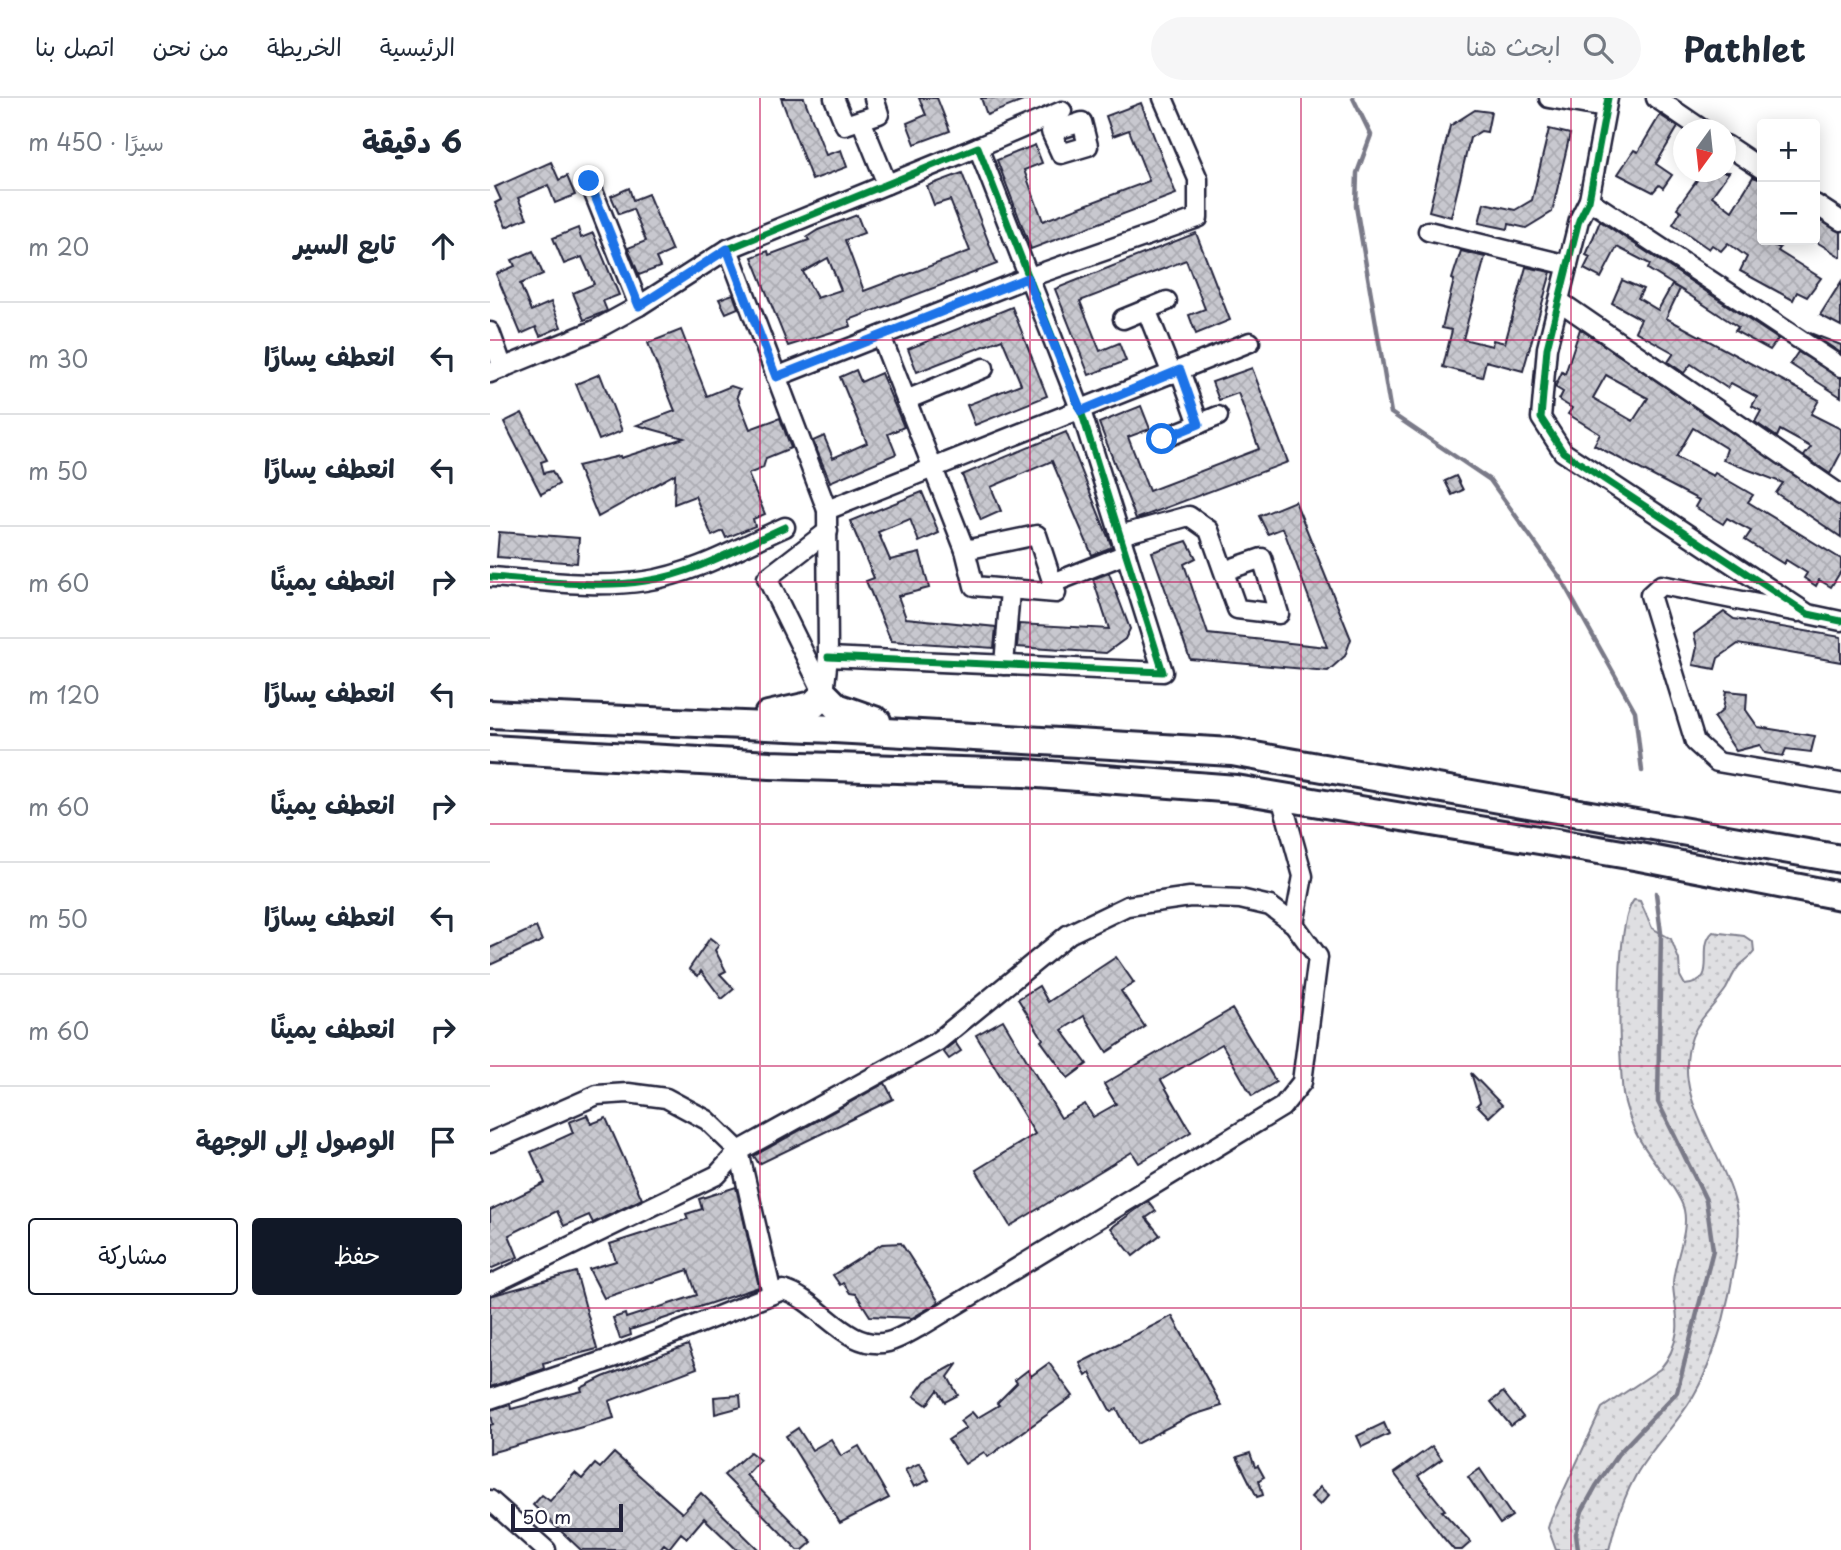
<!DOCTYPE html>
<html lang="ar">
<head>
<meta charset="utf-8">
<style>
  body { margin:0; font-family:"Playpen Sans","Playpen Sans Arabic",sans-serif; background:#f6f6f7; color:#1f2937; direction:rtl }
  .controls { position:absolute; right:21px; top:21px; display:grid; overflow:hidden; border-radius:7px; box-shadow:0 4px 18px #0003 }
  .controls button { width:63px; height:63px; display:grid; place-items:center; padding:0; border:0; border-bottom:2px solid #e0e1e3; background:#fff; color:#1f2937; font:35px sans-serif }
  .compass { position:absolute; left:1183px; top:21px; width:63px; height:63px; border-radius:50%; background:#fff; box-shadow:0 4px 18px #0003; rotate:195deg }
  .scale { position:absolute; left:21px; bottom:18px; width:112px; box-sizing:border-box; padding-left:7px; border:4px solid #22223b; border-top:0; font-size:19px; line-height:24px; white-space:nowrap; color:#22223b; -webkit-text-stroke:5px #fff; paint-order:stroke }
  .stop { position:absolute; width:21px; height:21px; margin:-16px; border:5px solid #1a73e8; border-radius:50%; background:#fff }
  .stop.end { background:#1a73e8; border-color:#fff; box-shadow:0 2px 7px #0008 }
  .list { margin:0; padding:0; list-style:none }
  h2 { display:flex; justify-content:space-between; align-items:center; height:91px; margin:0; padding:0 28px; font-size:30px }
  h2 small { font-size:23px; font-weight:400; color:#747a83 }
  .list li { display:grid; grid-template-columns:46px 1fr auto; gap:21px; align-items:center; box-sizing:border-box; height:112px; padding:0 28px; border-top:2px solid #e0e1e3 }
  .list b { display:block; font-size:26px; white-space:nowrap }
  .list em { font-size:23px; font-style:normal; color:#747a83 }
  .actions { display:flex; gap:14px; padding:21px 28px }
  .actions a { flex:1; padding:16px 0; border:2px solid #111827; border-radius:7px; text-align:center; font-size:24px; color:#111827 }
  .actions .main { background:#111827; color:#fff }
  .icon { flex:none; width:38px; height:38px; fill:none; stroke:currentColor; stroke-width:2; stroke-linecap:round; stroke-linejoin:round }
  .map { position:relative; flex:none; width:1351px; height:1452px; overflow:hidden; direction:ltr }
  header { display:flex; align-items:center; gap:42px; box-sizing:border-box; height:98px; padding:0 35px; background:#fff; border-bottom:2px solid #e0e1e3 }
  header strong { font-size:33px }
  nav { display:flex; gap:38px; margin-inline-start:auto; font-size:24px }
  .search { width:490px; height:63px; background:#f6f6f7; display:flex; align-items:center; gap:18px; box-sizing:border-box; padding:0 24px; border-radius:38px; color:#747a83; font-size:26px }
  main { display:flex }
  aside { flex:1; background:#fff }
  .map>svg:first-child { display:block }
</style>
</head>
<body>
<header>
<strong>Pathlet</strong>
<div class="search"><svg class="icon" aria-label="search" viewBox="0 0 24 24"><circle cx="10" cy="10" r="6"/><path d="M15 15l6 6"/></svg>ابحث هنا</div>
<nav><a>الرئيسية</a><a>الخريطة</a><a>من نحن</a><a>اتصل بنا</a></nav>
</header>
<main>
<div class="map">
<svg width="1351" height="1452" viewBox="0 0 1351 1452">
  <defs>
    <pattern id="grass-dots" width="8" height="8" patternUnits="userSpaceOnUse" patternTransform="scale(1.75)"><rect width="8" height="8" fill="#dfdfe2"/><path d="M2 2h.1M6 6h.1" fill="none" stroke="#bfbfc3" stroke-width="1.8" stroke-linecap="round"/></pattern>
    <pattern id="building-cross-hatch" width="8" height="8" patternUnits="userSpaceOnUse" patternTransform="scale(1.75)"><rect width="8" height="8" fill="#c8c8cf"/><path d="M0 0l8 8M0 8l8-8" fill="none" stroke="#acacb3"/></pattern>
  </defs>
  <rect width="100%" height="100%" fill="#fff"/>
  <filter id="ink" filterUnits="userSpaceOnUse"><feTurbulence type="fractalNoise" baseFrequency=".0143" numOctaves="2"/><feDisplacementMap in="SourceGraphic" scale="14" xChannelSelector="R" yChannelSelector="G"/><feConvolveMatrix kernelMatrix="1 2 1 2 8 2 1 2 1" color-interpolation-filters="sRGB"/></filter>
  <g filter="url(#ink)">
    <path fill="url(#grass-dots)" stroke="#80808e" stroke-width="2" d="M1144,802L1150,803L1162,830L1181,841L1189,862L1190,878L1195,887C1231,884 1205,850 1223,834L1254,838L1263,844L1264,854C1259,861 1254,863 1249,868C1243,875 1240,884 1236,891C1225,907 1209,920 1202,939C1176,1012 1257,1072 1248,1142C1243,1189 1228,1255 1205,1295C1189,1325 1162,1348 1146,1377C1133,1400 1125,1426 1119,1452H1066L1058,1430L1061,1420L1112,1310L1170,1271C1179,1261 1185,1246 1187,1233C1189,1218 1183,1201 1183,1185C1184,1162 1199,1135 1194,1112C1189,1090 1155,1057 1144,1031C1140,1021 1135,1007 1133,996C1129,960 1124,826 1144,802Z"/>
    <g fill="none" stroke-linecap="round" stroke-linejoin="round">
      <g stroke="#7a7a88" stroke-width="4.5">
        <polyline points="863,0 881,37 867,75 866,108 901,315 1000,382 1071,481 1145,613 1152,673"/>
        <polyline points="1088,1452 1086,1436 1092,1413 1106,1388 1128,1356 1187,1294 1223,1152 1216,1102 1168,1004 1171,835 1166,795"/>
      </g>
    </g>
    <g fill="url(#building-cross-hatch)" stroke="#22223b" stroke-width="2" fill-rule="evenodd">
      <polygon points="291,0 314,0 336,57 351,52 357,69 322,82"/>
      <polygon points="429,0 447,0 460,33 425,46 417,25 436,17"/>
      <polygon points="491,0 538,0 538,1 497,17"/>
      <polygon points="651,5 686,96 541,151 507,62 545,47 552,65 534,72 553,123 659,83 639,32 623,38 616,18"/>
      <polygon points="985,12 1001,14 997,34 991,33 980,40 961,119 939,113 960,28"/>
      <polygon points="1170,17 1188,29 1166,66 1182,77 1173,90 1169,87 1163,94 1128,76 1144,52 1148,54"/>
      <polygon points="1059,31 1080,36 1062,114 1036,130 1019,126 1018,131 989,125 994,105 1025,112 1042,102"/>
      <polygon points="61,64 69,82 77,78 85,97 65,105 58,87 28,100 37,120 16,129 5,105 11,102 5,89"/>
      <polygon points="1213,74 1239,74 1222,98 1242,113 1263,79 1272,82 1272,142 1290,150 1288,153 1331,180 1317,199 1307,194 1303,202 1250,173 1257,159 1238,145 1231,153 1222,147 1219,151 1183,126 1191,113 1187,110"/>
      <path d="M472,75L507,166L359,222L361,228L298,248L262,159L278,153L279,157L319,142L317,139L328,132L367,117L374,135L355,142L374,193L480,153L460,102L444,107L437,88ZM338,160L351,192L327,200L313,174Z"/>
      <polygon points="139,90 143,102 158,96 182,153 166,160 170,169 149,177 138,150 156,143 143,111 129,116 121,98"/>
      <polygon points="1325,119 1351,134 1351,159 1325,143"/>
      <polygon points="1110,123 1288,241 1280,252 1245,233 1248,229 1190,191 1176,220 1329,302 1321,316 1351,331 1351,355 1340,376 1314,358 1321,349 1290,332 1287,339 1265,324 1271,313 1262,308 1267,299 1241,285 1237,290 1201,266 1194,275 1178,264 1184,255 1145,233 1151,221 1122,205 1132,182 1153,191 1148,200 1168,212 1182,187 1190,191 1158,171 1160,166 1127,149 1111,180 1094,171 1100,159 1096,157"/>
      <polygon points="88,130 91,140 103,135 129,197 113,203 117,213 94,222 83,195 104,186 92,159 74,166 63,140"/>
      <polygon points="706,135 740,222 706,236 699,217 715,211 696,162 590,203 610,253 629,245 636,263 599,277 565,191"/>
      <polygon points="43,153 53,176 30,186 41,213 61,204 71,229 50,238 46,229 31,236 6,176 25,168 22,162"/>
      <polygon points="971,153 995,159 973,241 1002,248 1003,242 1015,245 1036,169 1061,174 1033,273 996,263 992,279 953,269 962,232 952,230 964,182 962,181"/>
      <polygon points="1351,184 1351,228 1330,217"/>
      <polygon points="243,196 248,210 236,215 229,201"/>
      <polygon points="522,209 557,298 485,327 477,307 531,286 512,241 427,274 418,251"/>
      <path d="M1090,231L1351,408V439L1286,395L1293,385L1233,362L1237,351L1203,330L1186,359L1223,378L1225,375L1263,397L1258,404L1351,461V473L1341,489L1329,482L1326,488L1314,480L1317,475L1296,462L1294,466L1255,442L1261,433L1237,420L1233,426L1205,409L1209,402L1104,347L1110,336L1078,316L1082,310L1069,302L1073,294L1065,289L1072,274L1075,276ZM1116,277L1158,300L1143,323L1103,300Z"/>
      <polygon points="191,232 217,298 241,288 250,291 247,298 260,331 290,320 301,350 276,360 273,370 258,376 275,416 263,421 265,428 236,440 233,433 222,438 205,398 184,406 185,376 108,419 87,368 130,358 131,360 194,340 147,327 185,313 158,245"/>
      <polygon points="1320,235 1351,247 1351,255"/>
      <polygon points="1308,254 1351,280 1351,299 1300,266"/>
      <polygon points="762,270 798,364 646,421 609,325 651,308 660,331 638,339 659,393 769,351 748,295 729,302 722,284"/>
      <polygon points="366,272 371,284 391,275 414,329 398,336 406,356 340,384 323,343 334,338 343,360 377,345 350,279"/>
      <polygon points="110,276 132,333 109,342 86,286"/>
      <polygon points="32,315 57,362 51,364 54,375 62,373 69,386 51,396 14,324"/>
      <polygon points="576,334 622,449 602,457 562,363 501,389 511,413 491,422 472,377"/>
      <polygon points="966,378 973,392 962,397 955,383"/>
      <polygon points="432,394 449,435 429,444 420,421 388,434 400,462 430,455 439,490 408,498 416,520 506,529 504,550 401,543 376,483 384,480 360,423"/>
      <polygon points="805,403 861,541 855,558 838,573 700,561 662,454 697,443 706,460 694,466 718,536 837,549 793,430 778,436 769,418"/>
      <polygon points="9,434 89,440 87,465 7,459"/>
      <polygon points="619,475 640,531 635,541 616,555 527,549 529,526 619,531 603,481"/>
      <polygon points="1234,514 1244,521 1351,539 1351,564 1248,546 1228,560 1225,571 1203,567 1207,549 1204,536"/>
      <polygon points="1236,593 1257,595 1256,612 1268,629 1325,638 1321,654 1296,651 1293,658 1275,655 1270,647 1246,653 1224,620 1233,612"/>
      <polygon points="46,829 52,843 0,867 0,850"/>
      <polygon points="220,840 229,847 225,852 236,873 230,876 244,891 232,901 211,873 208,878 199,871"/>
      <polygon points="626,859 644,885 631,893 655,929 617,954 594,918 572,932 597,966 578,980 551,943 553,941 528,901 549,888 558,904"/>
      <polygon points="742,911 786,984 762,998 732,946 671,982 701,1034 649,1065 642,1054 520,1128 486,1072 545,1036 486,937 513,922 571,1020 595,1006 603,1019 626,1006 614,986"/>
      <polygon points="465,944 471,953 459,961 453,953"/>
      <polygon points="981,975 1012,1007 999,1019 987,1007 990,1004"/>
      <polygon points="395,985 403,1001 269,1066 264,1058"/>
      <polygon points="97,1017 101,1026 116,1020 152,1101 103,1125 99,1117 74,1128 67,1113 19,1137 28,1159 0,1171 0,1112 55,1085 41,1054 83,1035 79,1024"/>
      <polygon points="246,1089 269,1189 140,1232 141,1237 130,1241 123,1220 135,1216 136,1220 207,1197 198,1172 114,1200 99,1171 126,1163 120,1146 198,1121 196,1116 212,1111 209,1101"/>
      <polygon points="658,1103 666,1113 656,1120 670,1137 643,1158 621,1130"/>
      <polygon points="411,1145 449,1204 422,1220 380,1218 366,1196 360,1195 353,1185 350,1187 343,1177 392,1146"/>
      <polygon points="86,1174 107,1251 53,1265 54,1271 0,1289 0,1198"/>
      <polygon points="682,1218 732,1308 700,1318 646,1346 627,1311 621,1314 600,1275 596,1278 590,1265"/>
      <polygon points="198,1247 207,1270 119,1303 124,1320 0,1355 0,1327 3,1326 0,1312 20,1306 21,1311 92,1293 91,1290 113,1279"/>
      <polygon points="468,1265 458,1279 468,1297 455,1304 448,1292 437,1307 424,1298 435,1283"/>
      <polygon points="559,1265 583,1298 498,1359 494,1354 475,1366 458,1342 476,1330 470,1323 482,1314 487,1320 509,1307 507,1305 527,1285 525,1282 538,1272 541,1278"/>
      <polygon points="1013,1294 1033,1319 1021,1328 1001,1304"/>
      <polygon points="250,1297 251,1309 225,1316 224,1299"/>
      <polygon points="894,1325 899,1336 872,1349 867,1338"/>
      <polygon points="308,1330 322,1352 341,1341 351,1358 369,1348 399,1400 350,1425 296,1338"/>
      <polygon points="942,1348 952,1361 928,1378 955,1412 952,1413 981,1444 972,1452 964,1452 952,1438 904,1375"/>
      <polygon points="260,1354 270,1362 256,1377 322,1444 313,1452 308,1452 234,1377"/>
      <polygon points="124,1355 192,1415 211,1395 269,1452 247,1452 214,1420 197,1440 191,1435 179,1450 174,1446 169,1452 91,1452 43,1407 52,1397 60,1403 85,1375 92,1381 105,1366 110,1370"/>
      <polygon points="760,1355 765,1369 768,1368 774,1379 769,1382 773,1397 767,1399 747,1359"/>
      <polygon points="430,1365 439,1382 424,1389 415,1372"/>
      <polygon points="990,1371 1022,1418 1010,1426 978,1379"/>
      <polygon points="830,1389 839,1397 830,1407 821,1399"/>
    </g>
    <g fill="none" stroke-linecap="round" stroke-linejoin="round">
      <defs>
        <g id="minor">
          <polyline points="344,0 355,27 389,16 384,0"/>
          <polyline points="1059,0 1115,10"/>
          <polyline points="1118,0 1099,102 1089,122 1057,250 1051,320 1073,354 1318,516 1351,523"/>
          <polyline points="1166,0 1213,32"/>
          <polyline points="371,22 397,86"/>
          <polygon points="592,24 598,48 571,56 561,34"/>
          <polyline points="1236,47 1272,71"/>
          <polyline points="488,49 572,13"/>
          <polyline points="99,83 149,208"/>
          <polyline points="1099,102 1351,269"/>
          <polyline points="1325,106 1351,123"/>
          <polyline points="938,133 1078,167"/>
          <polyline points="238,151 488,49 591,313 673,574 338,559"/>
          <polyline points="1069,203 1351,397"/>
          <polyline points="656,211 682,276"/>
          <polyline points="633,221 677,203"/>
          <polyline points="0,234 13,270"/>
          <polyline points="391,238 475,452"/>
          <polyline points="690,273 709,326"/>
          <polyline points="0,275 105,232 149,208 238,151 337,412 338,559 334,596"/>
          <polyline points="286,279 537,180 708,120 708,81 673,0"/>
          <polyline points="416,302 494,270"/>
          <polyline points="672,341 728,318"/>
          <polyline points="337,412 760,244"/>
          <polygon points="547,437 566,495 484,488 475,452"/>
          <polyline points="630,437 699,418 719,432 747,511 789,516 772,460 734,473"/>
          <path d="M0,479C50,482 105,491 155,483C204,476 250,449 295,429"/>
          <polyline points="563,485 636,456"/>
          <polyline points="1308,514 1171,487 1160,497 1205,644 1227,664 1351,685"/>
          <polyline points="514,567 520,492"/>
          <polyline points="334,596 277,480 338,433"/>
          <polyline points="791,699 813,778 804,826"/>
          <polyline points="0,1044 107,997 138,995 176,1000 217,1022 249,1053 282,1196"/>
          <path d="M0,1187L227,1077L249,1053L448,943L579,836L637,808L700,799L750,801L780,808L804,826L828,859L812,984L792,1009L433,1227C423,1232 410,1241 398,1244C356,1254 330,1202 293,1192L125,1259L0,1301"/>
          <polyline points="0,1402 56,1452"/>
        </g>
        <g id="highway">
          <polyline points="0,616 344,631 742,654 1351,761"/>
          <polyline points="278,617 323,607 334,596 347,609 387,623"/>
          <polyline points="0,651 280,667 535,675 746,691 1150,759 1351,798"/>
        </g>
      </defs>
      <use href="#minor" stroke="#22223b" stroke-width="23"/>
      <use href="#highway" stroke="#22223b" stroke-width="32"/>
      <use href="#minor" stroke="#fff" stroke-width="18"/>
      <use href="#highway" stroke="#fff" stroke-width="26"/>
      <defs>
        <g id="cycleway">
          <polyline points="1118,0 1099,102 1089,122 1057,250 1051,320 1073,354 1318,516 1351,523"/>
          <polyline points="238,151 488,49 591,313 673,574 338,559"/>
          <path d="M0,479C50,482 105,491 155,483C204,476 250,449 295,429"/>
        </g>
      </defs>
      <use href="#cycleway" stroke="#fff" stroke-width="11"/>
      <use href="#cycleway" stroke="#00873e" stroke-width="7"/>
    </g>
  </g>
  <g fill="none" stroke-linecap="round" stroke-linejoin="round" filter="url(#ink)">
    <polyline stroke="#1a73e8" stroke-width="9" points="99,83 149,208 237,151 286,279 537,180 591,313 690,272 709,326 672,341"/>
  </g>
  <path fill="none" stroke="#c2185b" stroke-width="2" stroke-opacity="0.55" d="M270,0V1452M540,0V1452M811,0V1452M1081,0V1452M0,242H1351M0,484H1351M0,726H1351M0,968H1351M0,1210H1351"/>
</svg>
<div class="controls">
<button>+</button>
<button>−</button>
</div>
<svg class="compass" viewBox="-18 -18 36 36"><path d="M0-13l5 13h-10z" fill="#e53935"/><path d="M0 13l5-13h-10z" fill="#747a83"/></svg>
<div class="scale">50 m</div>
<div class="stop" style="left:672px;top:341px"></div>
<div class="stop end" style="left:99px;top:83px"></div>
</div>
<aside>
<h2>6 دقيقة<small>سيرًا · 450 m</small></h2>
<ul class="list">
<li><svg class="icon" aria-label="ahead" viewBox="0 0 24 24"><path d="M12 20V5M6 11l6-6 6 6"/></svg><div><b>تابع السير</b></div><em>20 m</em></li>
<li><svg class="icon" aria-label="left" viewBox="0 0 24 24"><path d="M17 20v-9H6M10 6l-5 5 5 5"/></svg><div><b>انعطف يسارًا</b></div><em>30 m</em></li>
<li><svg class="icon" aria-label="left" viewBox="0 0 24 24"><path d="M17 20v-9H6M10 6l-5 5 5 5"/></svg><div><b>انعطف يسارًا</b></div><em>50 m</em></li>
<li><svg class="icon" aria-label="right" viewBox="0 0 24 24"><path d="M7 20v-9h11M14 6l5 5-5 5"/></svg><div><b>انعطف يمينًا</b></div><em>60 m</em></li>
<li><svg class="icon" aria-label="left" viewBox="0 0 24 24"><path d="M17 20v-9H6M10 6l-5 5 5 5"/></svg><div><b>انعطف يسارًا</b></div><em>120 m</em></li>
<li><svg class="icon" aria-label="right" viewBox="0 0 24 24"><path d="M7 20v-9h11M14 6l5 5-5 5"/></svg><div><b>انعطف يمينًا</b></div><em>60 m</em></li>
<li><svg class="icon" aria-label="left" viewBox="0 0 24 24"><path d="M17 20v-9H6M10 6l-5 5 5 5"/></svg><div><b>انعطف يسارًا</b></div><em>50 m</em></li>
<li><svg class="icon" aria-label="right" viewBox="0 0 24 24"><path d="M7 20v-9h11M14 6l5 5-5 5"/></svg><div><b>انعطف يمينًا</b></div><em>60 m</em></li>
<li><svg class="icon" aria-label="arrive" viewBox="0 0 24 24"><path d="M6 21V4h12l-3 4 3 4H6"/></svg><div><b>الوصول إلى الوجهة</b></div></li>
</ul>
<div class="actions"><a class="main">حفظ</a><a>مشاركة</a></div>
</aside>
</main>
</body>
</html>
